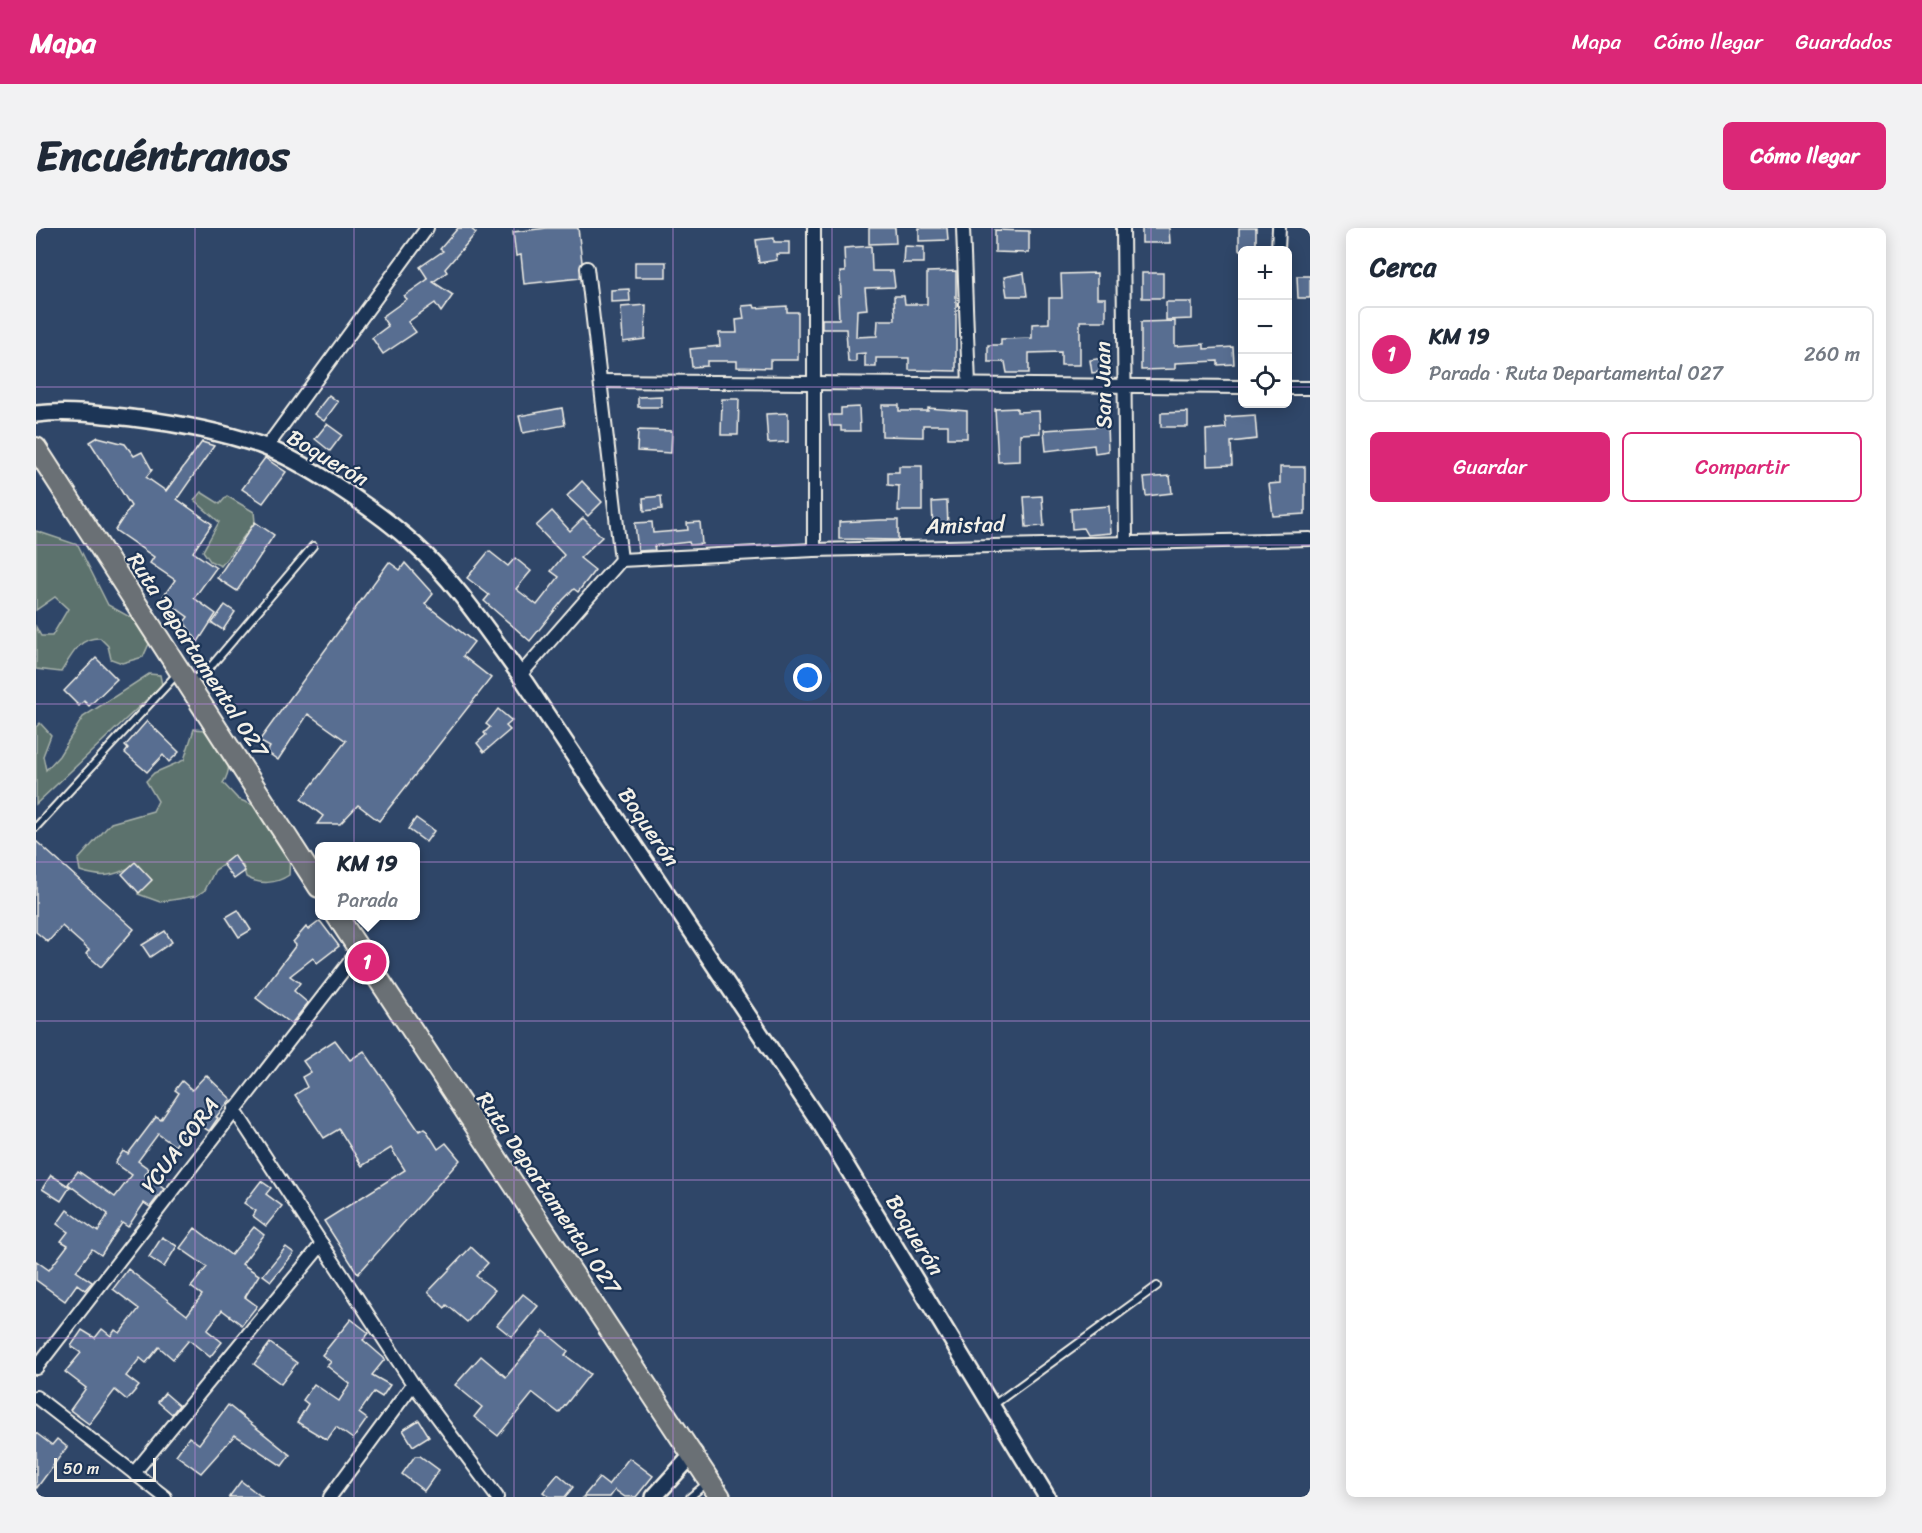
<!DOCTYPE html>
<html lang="es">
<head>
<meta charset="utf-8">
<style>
  body { margin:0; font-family:Sriracha,sans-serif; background:#f2f2f3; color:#1f2937 }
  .controls { position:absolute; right:18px; top:18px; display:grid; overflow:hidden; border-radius:9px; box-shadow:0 3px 15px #0003 }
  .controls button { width:54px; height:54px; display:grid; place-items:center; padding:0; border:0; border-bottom:2px solid #e0e1e3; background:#fff; color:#1f2937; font:30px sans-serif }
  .scale { position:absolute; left:18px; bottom:15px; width:102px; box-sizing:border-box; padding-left:6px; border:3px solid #f4f1e8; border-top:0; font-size:16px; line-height:21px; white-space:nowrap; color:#f4f1e8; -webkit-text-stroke:4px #1d3557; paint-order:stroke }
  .you { position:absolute; left:772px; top:450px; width:21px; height:21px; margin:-15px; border:4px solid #fff; border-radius:50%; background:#1a73e8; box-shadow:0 0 0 9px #1a73e833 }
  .badge { display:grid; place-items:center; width:39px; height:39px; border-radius:50%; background:#db2777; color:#fff; font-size:20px; font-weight:700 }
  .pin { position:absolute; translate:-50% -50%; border:3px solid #fff; box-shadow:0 2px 6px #0006 }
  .popup { position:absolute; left:279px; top:614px; width:105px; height:78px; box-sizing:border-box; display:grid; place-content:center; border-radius:9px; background:#fff; filter:drop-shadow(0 2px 4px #0005); font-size:20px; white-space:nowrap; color:#747a83 }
  .popup b { font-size:22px; color:#1f2937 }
  .popup::after { content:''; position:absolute; left:50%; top:100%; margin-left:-12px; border:12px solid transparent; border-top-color:#fff }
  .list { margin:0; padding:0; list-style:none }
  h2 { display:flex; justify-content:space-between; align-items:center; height:78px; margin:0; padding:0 24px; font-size:26px }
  h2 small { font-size:20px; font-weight:400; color:#747a83 }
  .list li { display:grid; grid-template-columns:39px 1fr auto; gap:18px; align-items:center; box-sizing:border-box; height:96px; margin:0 12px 12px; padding:0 12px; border:2px solid #e0e1e3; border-radius:9px }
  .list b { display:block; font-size:22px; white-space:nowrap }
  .list p { margin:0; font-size:20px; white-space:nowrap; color:#747a83 }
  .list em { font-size:20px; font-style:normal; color:#747a83 }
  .actions { display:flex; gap:12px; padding:18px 24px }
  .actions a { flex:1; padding:14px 0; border:2px solid #db2777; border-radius:9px; text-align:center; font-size:21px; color:#db2777 }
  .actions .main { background:#db2777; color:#fff }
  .icon { flex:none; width:33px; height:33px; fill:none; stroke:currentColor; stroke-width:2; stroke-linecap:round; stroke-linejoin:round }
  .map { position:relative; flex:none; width:1274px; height:1269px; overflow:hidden; border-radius:9px }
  header { display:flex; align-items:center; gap:36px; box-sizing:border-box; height:84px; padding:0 30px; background:#db2777; color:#fff }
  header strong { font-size:28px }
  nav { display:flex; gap:33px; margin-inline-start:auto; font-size:21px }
  .intro { display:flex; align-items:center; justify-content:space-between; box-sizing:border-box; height:144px; padding:0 36px }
  h1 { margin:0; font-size:42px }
  .button { padding:15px 27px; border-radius:9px; background:#db2777; color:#fff; font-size:21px; font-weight:700 }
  main { display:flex; gap:36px; padding:0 36px }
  aside { flex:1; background:#fff; border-radius:9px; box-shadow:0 3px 15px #0003 }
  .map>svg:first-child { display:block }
</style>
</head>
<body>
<header>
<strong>Mapa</strong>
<nav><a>Mapa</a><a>Cómo llegar</a><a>Guardados</a></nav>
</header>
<div class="intro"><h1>Encuéntranos</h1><a class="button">Cómo llegar</a></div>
<main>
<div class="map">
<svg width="1274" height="1269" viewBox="0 0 1274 1269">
  <rect width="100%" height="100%" fill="#2f4668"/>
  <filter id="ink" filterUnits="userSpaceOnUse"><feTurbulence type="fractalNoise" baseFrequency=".0167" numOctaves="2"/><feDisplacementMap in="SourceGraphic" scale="12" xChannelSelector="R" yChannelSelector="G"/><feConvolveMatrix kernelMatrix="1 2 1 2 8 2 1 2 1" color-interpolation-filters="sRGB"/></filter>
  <g filter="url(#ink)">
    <g fill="#5b726d" stroke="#a8b2aa" stroke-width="1.5">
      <polygon points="165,264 184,276 191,268 218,284 219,294 185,338 174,333 167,323 183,294 158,272"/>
      <path d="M0,303L42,317L72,377L110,398L116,409L107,429L86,435L75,431L72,418L64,410C43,409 36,427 25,444L0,441V399L5,408H16L32,381L19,369L0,382Z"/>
      <polygon points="113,446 124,447 126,457 0,576 0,499 4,495 15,507 7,528 10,542 23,528 47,489"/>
      <path d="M158,501L180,503C190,521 199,537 187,555L202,571L222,579L254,625L253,647C240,656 224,657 210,649L207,638L198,630L179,642L169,662L160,668L124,674L102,666L106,644L97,638C76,649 66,650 44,643L42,632L75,595L117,583L122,573L110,553L118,545L148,532Z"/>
    </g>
    <g fill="#586e91" stroke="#f4f1e8" stroke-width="1.5">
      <polygon points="422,0 434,0 440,5 409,41 411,44 397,54 417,67 405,84 399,75 372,94 380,104 347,126 336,110 352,98 346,89 371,71 368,68 392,51 384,39 407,23 404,21"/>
      <polygon points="511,0 542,0 546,34 544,50 488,56 485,27 480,28 477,4"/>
      <polygon points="833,0 859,0 860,15 833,16"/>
      <polygon points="883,0 911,0 912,12 883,13"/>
      <polygon points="1106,0 1133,0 1134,15 1106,15"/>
      <rect x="1203" y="0" width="17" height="22"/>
      <polygon points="959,2 993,3 993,25 959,24"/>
      <polygon points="738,10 738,14 753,14 753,26 740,26 741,32 723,35 720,12"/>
      <polygon points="835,18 836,43 857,43 859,59 829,60 831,81 821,82 820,109 841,108 842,92 859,92 858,68 868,68 869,76 891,76 891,44 920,43 920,143 873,142 873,130 840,130 840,139 829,139 829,125 820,126 820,134 812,134 810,101 786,101 786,91 803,91 802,68 805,68 804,44 809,44 808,20"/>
      <polygon points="868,18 888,19 888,35 867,35"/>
      <rect x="599" y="34" width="31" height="15"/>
      <polygon points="988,45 991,68 971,68 968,49"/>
      <polygon points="1061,45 1061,70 1070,70 1070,93 1044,93 1044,137 1025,137 1025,124 993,125 993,145 971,145 969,134 952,134 952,117 965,117 965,111 996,110 996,96 1013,95 1013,70 1026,70 1025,46"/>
      <rect x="1106" y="45" width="21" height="25"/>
      <polygon points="1261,48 1274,48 1274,70 1262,70"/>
      <polygon points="593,61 594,73 575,74 575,62"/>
      <polygon points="1130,74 1156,74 1156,91 1130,92"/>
      <polygon points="610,77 609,111 587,114 585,79"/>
      <polygon points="718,77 719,80 751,78 751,84 762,84 762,132 734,132 734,140 701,139 701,133 671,133 671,138 656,139 654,121 684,118 683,105 701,105 700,92 708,91 706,78"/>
      <polygon points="1139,93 1139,118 1168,116 1168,121 1197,119 1198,136 1182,137 1182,133 1139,135 1139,141 1105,142 1105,94"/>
      <polygon points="1073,129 1074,137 1069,143 1056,145 1054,132"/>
      <polygon points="293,167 302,174 288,193 278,186"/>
      <polygon points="625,168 625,179 602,179 602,169"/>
      <polygon points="686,171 703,171 702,207 685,207"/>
      <polygon points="846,177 863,177 863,183 892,183 892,180 931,183 931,210 912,210 912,197 887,197 887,209 846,208"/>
      <polygon points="823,179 824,203 805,203 805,198 794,198 793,187 805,187 805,180"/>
      <polygon points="526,180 529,197 487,205 483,188"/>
      <polygon points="981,180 981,184 1003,183 1004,205 984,206 984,233 962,234 959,181"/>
      <polygon points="1152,184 1152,199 1125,199 1125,185"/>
      <polygon points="752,185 752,214 732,215 730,186"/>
      <polygon points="1219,187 1221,211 1195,214 1196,237 1171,238 1170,202 1190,200 1189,189"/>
      <polygon points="291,196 306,207 294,223 279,211"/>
      <polygon points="1071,198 1072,223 1059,225 1058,217 1010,223 1008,202"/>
      <polygon points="602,202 636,203 635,225 601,223"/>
      <polygon points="62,209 89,216 98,228 106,224 116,242 110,249 130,263 166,214 178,218 141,271 176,296 157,324 180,340 158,370 180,386 162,414 148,394 152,389 126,370 139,352 114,335 118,329 79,302 95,278 54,214"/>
      <polygon points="229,230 250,244 227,275 206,261"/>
      <polygon points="863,238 886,238 886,283 862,283 863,258 852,257 852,244 863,244"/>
      <polygon points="1244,239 1269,239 1269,286 1237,288 1233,256 1244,255"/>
      <polygon points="1134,248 1136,265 1110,268 1108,250"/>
      <polygon points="546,253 566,274 552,288 531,268"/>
      <polygon points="625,268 626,281 608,283 607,270"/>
      <polygon points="1006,268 1008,298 990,299 988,269"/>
      <polygon points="911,273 912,299 897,299 896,274"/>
      <polygon points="1073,278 1075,305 1051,307 1047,300 1036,301 1035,281"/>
      <polygon points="516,283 534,303 547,290 566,309 544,330 559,342 542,364 538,361 527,372 494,413 448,373 453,367 431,350 453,323 472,338 479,330 495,343 480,361 501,377 523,349 515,343 528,327 500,298"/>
      <polygon points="845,292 862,292 862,312 803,311 803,294"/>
      <polygon points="219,294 238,307 201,363 181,350"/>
      <polygon points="616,294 617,305 652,302 651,295 664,294 666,316 654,317 653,314 618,318 619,322 602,323 599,295"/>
      <polygon points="353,334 364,342 369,335 397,366 389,376 438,414 427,428 455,450 343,593 322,577 304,596 281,596 287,588 265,571 310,513 272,486 242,532 231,524 234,519 223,513"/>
      <polygon points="189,377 199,384 187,402 176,395"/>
      <polygon points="60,430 81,451 53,478 48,473 43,478 28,463"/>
      <polygon points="462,481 476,493 470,498 474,502 448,524 441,515 450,507 448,505 454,499 450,496"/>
      <polygon points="111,493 143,524 133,534 127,527 111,544 89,525 92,521 89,518"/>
      <polygon points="380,590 398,603 390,614 372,601"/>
      <polygon points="0,613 98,701 65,739 50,726 53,722 26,698 12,714 0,704"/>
      <polygon points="198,627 209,643 198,651 187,636"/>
      <polygon points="99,634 116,652 103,665 86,646"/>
      <polygon points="202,682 215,702 203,709 190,689"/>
      <polygon points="284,693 303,718 281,735 277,730 254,748 264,755 258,763 272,775 255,796 220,770 260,717 257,714 270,699 272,702"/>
      <polygon points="129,703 136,714 114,729 106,717"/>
      <polygon points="299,812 314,832 328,823 383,903 389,900 402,921 410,915 424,932 322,1046 288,993 369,942 355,920 326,938 303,901 288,910 259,867 271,859 266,849 275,844 267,833"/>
      <polygon points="170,847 195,871 180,889 182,890 173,903 157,893 139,918 122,906 102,933 113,941 109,947 128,961 114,979 108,975 92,999 86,995 65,1027 56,1021 40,1043 56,1054 49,1062 41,1056 29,1073 0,1052 0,1033 13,1042 32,1017 25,1013 32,1004 21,996 31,982 62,1004 72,986 32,956 42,943 79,969 96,947 79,935 87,923 92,926 120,889 125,892 143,865 139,862 146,853 156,862"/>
      <polygon points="15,947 34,959 25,973 6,961"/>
      <polygon points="225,953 235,960 230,966 246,978 230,998 217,988 220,983 208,975"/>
      <polygon points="218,999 228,1007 206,1036 223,1047 209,1069 221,1078 206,1097 186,1082 171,1102 186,1114 174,1129 153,1112 137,1131 123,1119 110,1135 104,1130 90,1148 103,1158 91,1172 79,1162 53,1196 34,1182 50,1160 29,1144 45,1125 35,1118 46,1102 59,1110 66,1101 75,1108 79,1102 84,1105 103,1081 77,1061 92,1041 151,1087 166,1067 155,1059 171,1039 144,1020 159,1000 195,1027"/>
      <polygon points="126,1009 141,1018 128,1039 113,1029"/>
      <polygon points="250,1019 258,1025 235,1053 227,1047"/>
      <polygon points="435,1019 452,1035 440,1048 459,1062 431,1094 411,1077 409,1080 392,1064"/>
      <polygon points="487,1066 502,1078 476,1109 461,1097"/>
      <polygon points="315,1091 333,1105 327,1112 349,1131 336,1147 354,1157 346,1169 338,1164 323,1185 331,1191 317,1211 300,1199 291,1212 261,1194 272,1176 267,1172 278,1156 303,1173 314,1156 291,1138 295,1134 286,1127"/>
      <polygon points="508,1103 532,1123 529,1127 554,1146 523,1185 497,1165 462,1208 438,1189 446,1179 419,1157 445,1128 470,1149"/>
      <polygon points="234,1115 261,1135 245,1156 218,1136"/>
      <polygon points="129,1165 143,1177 136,1186 122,1174"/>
      <polygon points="192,1177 254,1227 246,1238 199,1207 165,1245 140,1227 153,1209 163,1216"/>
      <polygon points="383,1192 393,1208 377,1218 367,1202"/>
      <polygon points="0,1205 16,1217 21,1211 31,1219 0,1261"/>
      <polygon points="379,1228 384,1228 403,1242 388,1263 366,1246"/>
      <polygon points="593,1230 617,1248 600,1269 589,1269 579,1262 574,1269 547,1269 563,1250 572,1257"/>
      <polygon points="522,1246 537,1259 529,1269 514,1269 507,1264"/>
      <polygon points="205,1253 226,1269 193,1269"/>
    </g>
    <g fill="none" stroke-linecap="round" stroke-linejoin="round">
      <defs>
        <g id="service">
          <polyline points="155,454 177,436 277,318"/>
          <polyline points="0,599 142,445"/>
          <polyline points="956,1178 1121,1058"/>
          <polyline points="654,1269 671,1255"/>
        </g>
        <g id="minor">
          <polyline points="927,0 933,157"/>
          <polyline points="1087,0 1090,314"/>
          <polyline points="1242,22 1243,0"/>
          <polyline points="565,153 1206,159"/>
          <polyline points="1252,160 1274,160"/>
          <polyline points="230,220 391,0"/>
          <polyline points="778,322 778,0"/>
          <polyline points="585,332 778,322 1274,311"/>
          <polyline points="484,447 585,332 551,40"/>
          <polyline points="198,881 377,1156 461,1269"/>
          <polyline points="0,1140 323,722"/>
          <polyline points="0,1169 129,1269"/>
          <polyline points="98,1245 286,1016"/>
          <polyline points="294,1269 377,1156"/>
        </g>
        <g id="tertiary">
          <path d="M0,186C35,182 70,187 104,191C146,196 185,204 224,217C268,233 343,284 378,316C419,353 451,402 484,447L786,898L1011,1269"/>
          <polyline points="618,1269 658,1225"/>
        </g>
        <g id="primary">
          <polyline points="0,220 283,659"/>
          <polyline points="301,688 684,1269"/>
        </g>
      </defs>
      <use href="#service" stroke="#f4f1e8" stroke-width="10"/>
      <use href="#minor" stroke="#f4f1e8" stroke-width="16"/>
      <use href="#tertiary" stroke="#f4f1e8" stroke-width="20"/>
      <use href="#primary" stroke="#f4f1e8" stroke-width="24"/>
      <use href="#service" stroke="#1d3557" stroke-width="6"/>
      <use href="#minor" stroke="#1d3557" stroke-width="12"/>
      <use href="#tertiary" stroke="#1d3557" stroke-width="15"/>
      <use href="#primary" stroke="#6a7074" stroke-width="20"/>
    </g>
  </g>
  <path fill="none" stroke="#b185d1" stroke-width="1.5" stroke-opacity="0.55" d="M159,0V1269M318,0V1269M478,0V1269M637,0V1269M796,0V1269M956,0V1269M1115,0V1269M0,159H1206M1252,159H1274M0,317H1274M0,476H1274M0,634H1274M0,793H1274M0,952H1274M0,1110H1274"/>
  <g text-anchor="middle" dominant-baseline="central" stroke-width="4.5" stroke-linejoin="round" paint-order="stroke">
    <g font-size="22" fill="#f4f1e8" stroke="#1d3557">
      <text transform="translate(1067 157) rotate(-91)">San Juan</text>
      <text transform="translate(292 230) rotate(31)">Boquerón</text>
      <text transform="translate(929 297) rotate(-2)">Amistad</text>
      <text transform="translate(162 427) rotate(57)">Ruta Departamental 027</text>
      <text transform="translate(613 599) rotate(56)">Boquerón</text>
      <text transform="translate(144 917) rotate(-53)">YCUA CORA</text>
      <text transform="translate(513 965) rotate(56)">Ruta Departamental 027</text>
      <text transform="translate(879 1007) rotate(59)">Boquerón</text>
    </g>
  </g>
</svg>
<div class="controls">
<button>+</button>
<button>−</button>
<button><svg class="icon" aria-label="locate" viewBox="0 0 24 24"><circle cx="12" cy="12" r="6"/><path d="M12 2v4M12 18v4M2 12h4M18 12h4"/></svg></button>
</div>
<div class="scale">50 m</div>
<div class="you"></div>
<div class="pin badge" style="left:331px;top:734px">1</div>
<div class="popup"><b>KM 19</b>Parada</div>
</div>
<aside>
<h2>Cerca<small></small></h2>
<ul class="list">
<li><span class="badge">1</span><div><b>KM 19</b><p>Parada · Ruta Departamental 027</p></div><em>260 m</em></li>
</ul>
<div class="actions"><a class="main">Guardar</a><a>Compartir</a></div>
</aside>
</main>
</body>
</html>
